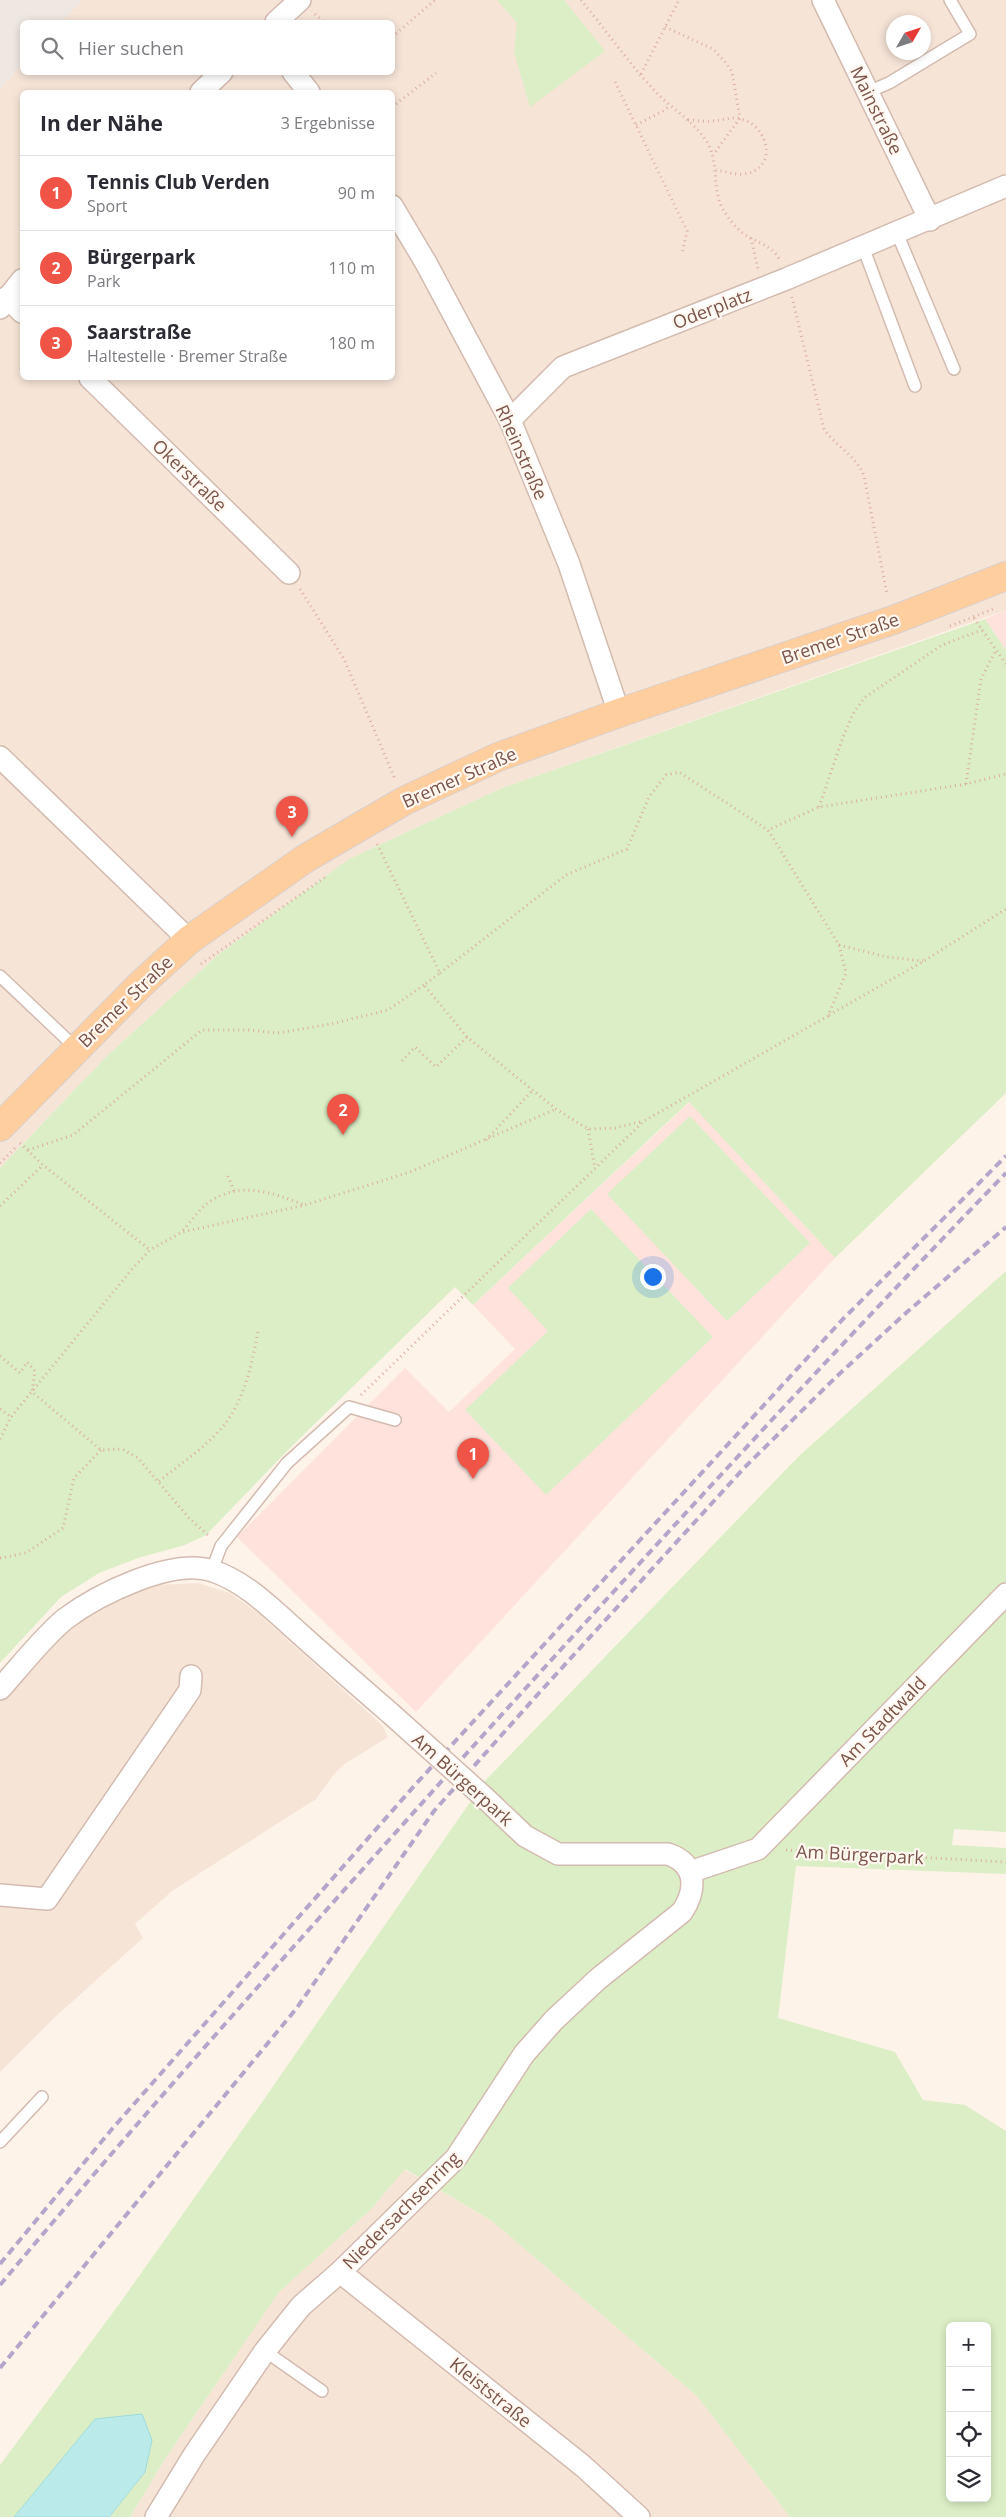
<!DOCTYPE html>
<html lang="de">
<head>
<meta charset="utf-8">
<style>
  body { margin:0; font-family:"Open Sans",sans-serif; background:#f7f7f7; color:#2b2b33 }
  .controls { position:absolute; right:15px; bottom:15px; display:grid; overflow:hidden; border-radius:8px; box-shadow:0 2px 8px #0003 }
  .controls button { width:45px; height:45px; display:grid; place-items:center; padding:0; border:0; border-bottom:1px solid #e1e1e2; background:#fff; color:#2b2b33; font:25px sans-serif }
  .compass { position:absolute; left:886px; top:15px; width:45px; height:45px; border-radius:50%; background:#fff; box-shadow:0 2px 8px #0003; rotate:51deg }
  .you { position:absolute; left:652px; top:1276px; width:18px; height:18px; margin:-12px; border:4px solid #fff; border-radius:50%; background:#1a73e8; box-shadow:0 0 0 8px #1a73e833 }
  .badge { display:grid; place-items:center; width:32px; height:32px; border-radius:50%; background:#f05446; color:#fff; font-size:16px; font-weight:700 }
  .pin { position:absolute; translate:-50% -41px; filter:drop-shadow(0 1px 2px #0008) }
  .pin::after { content:''; position:absolute; top:26px; width:18px; height:15px; background:inherit; clip-path:polygon(0 0,100% 0,50% 100%) }
  .list { margin:0; padding:0; list-style:none }
  h2 { display:flex; justify-content:space-between; align-items:center; height:65px; margin:0; padding:0 20px; font-size:21px }
  h2 small { font-size:16px; font-weight:400; color:#7c7c81 }
  .list li { display:grid; grid-template-columns:32px 1fr auto; gap:15px; align-items:center; box-sizing:border-box; height:75px; padding:0 20px; border-top:1px solid #e1e1e2 }
  .list b { display:block; font-size:19px; white-space:nowrap }
  .list p { margin:0; font-size:16px; white-space:nowrap; color:#7c7c81 }
  .list em { font-size:16px; font-style:normal; color:#7c7c81 }
  .icon { flex:none; width:28px; height:28px; fill:none; stroke:currentColor; stroke-width:2; stroke-linecap:round; stroke-linejoin:round }
  .map { position:relative; flex:none; width:1006px; height:2517px; overflow:hidden }
  .search { position:absolute; background:#fff; box-shadow:0 2px 8px #0003; left:20px; top:20px; width:375px; height:55px; display:flex; align-items:center; gap:12px; box-sizing:border-box; padding:0 18px; border-radius:8px; color:#7c7c81; font-size:19px }
  .panel { position:absolute; background:#fff; box-shadow:0 2px 8px #0003; left:20px; top:90px; width:375px; height:290px; border-radius:8px }
  .map>svg:first-child { display:block }
</style>
</head>
<body>
<div class="map">
<svg width="1006" height="2517" viewBox="0 0 1006 2517">
  <rect width="100%" height="100%" fill="#fef3e9"/>
  <g fill="#f6e4d7" fill-rule="evenodd">
    <path d="M82,0H1006V610L502,788L349,859L219,954L107,1056L0,1168V89L22,64V72H392V22H61ZM894,22H924V52H894ZM22,92H392V378H22Z"/>
    <polygon points="198,1583 230,1593 259,1614 383,1726 388,1737 346,1763 335,1773 316,1799 172,1891 135,1924 143,1938 54,2018 0,2072 0,1702 70,1629 112,1602 156,1585"/>
    <polygon points="404,2169 492,2221 697,2396 790,2517 130,2517 167,2456 279,2292 371,2209"/>
  </g>
  <g fill="#ffe2dc">
    <polygon points="1006,610 1006,650 985,619"/>
    <polygon points="690,1102 835,1258 416,1712 237,1537 405,1368 449,1412 515,1349 473,1305"/>
  </g>
  <polygon fill="#efe7e2" points="0,0 82,0 61,22 22,22 22,64 0,89"/>
  <g fill="#dbeec5" fill-rule="evenodd">
    <polygon points="497,0 564,0 605,51 530,107 514,52 517,23"/>
    <polygon points="985,619 1006,650 1006,1093 835,1258 689,1102 473,1305 455,1287 291,1447 206,1535 185,1545 138,1558 99,1573 61,1597 0,1663 0,1168 107,1056 219,954 349,859 502,788"/>
    <polygon points="690,1116 810,1243 727,1321 607,1194"/>
    <polygon points="591,1209 713,1337 546,1495 465,1410 548,1331 508,1288"/>
    <path d="M1006,1271V1832L954,1829L952,1845L1006,1848V1874L796,1866L778,2018L895,2052L923,2100L965,2105L1006,2131V2517H790L697,2396L492,2221L405,2169L371,2209L279,2292L167,2456L130,2517H109L145,2472L95,2420L14,2517H0V2465L120,2303L267,2095L484,1782L799,1456ZM950,2326H987V2498H950Z"/>
  </g>
  <polygon fill="#bbeaea" stroke="#a0dcdd" points="142,2414 152,2440 145,2472 109,2517 14,2517 95,2419"/>
  <g fill="none" stroke-linecap="round" stroke-linejoin="round">
    <defs>
      <g id="lane">
        <polyline points="868,92 889,83 970,34 950,0"/>
        <polyline points="897,233 954,369"/>
        <polyline points="863,247 915,386"/>
        <polyline points="0,976 77,1049"/>
        <polyline points="212,1570 221,1546 287,1463 349,1407 395,1420"/>
        <polyline points="0,2142 42,2097"/>
        <polyline points="265,2351 322,2391"/>
      </g>
      <g id="street">
        <polyline points="823,0 930,220"/>
        <polyline points="276,22 300,0"/>
        <polyline points="293,72 309,92"/>
        <polyline points="201,92 222,72"/>
        <polyline points="392,206 426,263 510,420 569,564 619,713"/>
        <polyline points="7,297 22,312"/>
        <polyline points="0,308 22,280"/>
        <polyline points="90,378 289,573"/>
        <polyline points="510,420 563,367 786,279 1006,186"/>
        <polyline points="0,757 189,940"/>
        <path d="M0,1689C19,1668 44,1636 65,1619C97,1595 172,1557 213,1571C246,1582 273,1610 299,1633C329,1660 360,1687 390,1713"/>
        <polyline points="690,1872 758,1849 1006,1594"/>
        <polyline points="0,1895 47,1899 190,1690 191,1676"/>
        <polyline points="340,2272 583,2466 639,2517"/>
        <path d="M156,2517L194,2455L265,2351L301,2306L340,2272L456,2158L524,2054L554,2020L598,1979L682,1912C697,1889 697,1864 668,1854H558L525,1836L485,1798"/>
      </g>
      <polyline id="primary" points="0,1127 141,984 189,940 306,858 404,801 498,757 619,713 896,619 1006,576"/>
    </defs>
    <use href="#lane" stroke="#d4bbb0" stroke-width="14"/>
    <use href="#street" stroke="#d4bbb0" stroke-width="24"/>
    <use href="#primary" stroke="#dacfcc" stroke-width="30"/>
    <g stroke="#dcafa0" stroke-width="3" stroke-dasharray="1 4" stroke-linecap="butt">
      <path d="M581,0C605,29 627,61 653,89C670,108 693,120 707,142C720,164 711,190 724,211C730,221 740,233 750,238C763,244 772,247 780,260"/>
      <polyline points="315,14 324,22"/>
      <polyline points="665,27 713,49 727,64 732,72 740,118 713,155"/>
      <polyline points="392,37 435,0"/>
      <polyline points="641,74 679,0"/>
      <polyline points="615,82 687,231 682,254"/>
      <polyline points="392,107 436,73"/>
      <path d="M688,120C696,120 703,122 711,121C721,121 731,116 741,119C770,126 778,171 743,174C734,175 725,171 716,170"/>
      <polyline points="636,125 665,110 670,105"/>
      <polyline points="751,238 758,269"/>
      <path d="M792,297L824,429C836,447 856,455 864,476L887,594"/>
      <polyline points="300,589 344,659 395,779"/>
      <polyline points="974,618 1006,664"/>
      <polyline points="950,626 993,609"/>
      <polyline points="966,784 981,679 996,650"/>
      <polyline points="819,807 843,737 853,714 864,698 942,645 982,630"/>
      <polyline points="377,844 440,973 424,985 467,1037 556,1109 588,1129 615,1128 644,1121"/>
      <polyline points="839,945 887,957 923,961"/>
      <polyline points="201,964 327,876"/>
      <polyline points="440,973 566,875 627,849 649,797 666,775 679,772 768,830"/>
      <polyline points="829,1015 924,961 1006,909"/>
      <polyline points="402,1061 415,1047 436,1067 467,1037"/>
      <polyline points="588,1129 595,1168"/>
      <polyline points="486,1140 532,1091"/>
      <polyline points="20,1143 43,1165 150,1250"/>
      <polyline points="28,1150 73,1135 202,1030 249,1030 278,1033 331,1024 388,1010 424,985"/>
      <polyline points="0,1163 17,1146"/>
      <polyline points="228,1176 234,1191"/>
      <polyline points="0,1206 43,1165"/>
      <path d="M183,1230C191,1222 199,1209 209,1202C240,1181 272,1192 304,1205"/>
      <polyline points="0,1356 20,1373 27,1362 35,1371 32,1392 101,1450 122,1449 138,1458 189,1518 209,1536"/>
      <polyline points="361,1395 644,1121 828,1016 846,973 839,945 768,830 819,807 966,784 1006,774"/>
      <polyline points="0,1409 11,1417"/>
      <polyline points="0,1439 11,1417 133,1268 150,1250 182,1232 305,1205 410,1172 556,1109"/>
      <path d="M159,1481C183,1462 218,1439 233,1412C247,1387 253,1360 258,1331"/>
      <polyline points="0,1558 26,1553 63,1528 74,1478 101,1450"/>
      <polyline points="786,1850 1006,1862"/>
    </g>
    <use href="#lane" stroke="#fff" stroke-width="11"/>
    <use href="#street" stroke="#fff" stroke-width="21"/>
    <use href="#primary" stroke="#ffce9f" stroke-width="28"/>
    <g stroke="#b4a5ca" stroke-width="4" stroke-dasharray="8 5" stroke-linecap="butt">
      <polyline points="0,2264 112,2129 415,1785 843,1319 1006,1156"/>
      <path d="M0,2285C148,2108 303,1936 457,1764C638,1564 819,1366 1006,1173"/>
      <polyline points="0,2368 296,2009 434,1811 539,1693 744,1468 836,1377 907,1312 1006,1227"/>
    </g>
    <defs>
      <polyline id="street-bridge" points="390,1713 485,1798"/>
    </defs>
    <use href="#street-bridge" stroke="#d4bbb0" stroke-width="24" stroke-linecap="butt"/>
    <use href="#street-bridge" stroke="#fff" stroke-width="21"/>
  </g>
  <g text-anchor="middle" dominant-baseline="central" stroke-width="4.5" stroke-linejoin="round" paint-order="stroke">
    <g font-size="18" fill="#7c5449" stroke="#fff8f1">
      <text transform="translate(877 110) rotate(64)">Mainstraße</text>
      <text transform="translate(712 308) rotate(-21)">Oderplatz</text>
      <text transform="translate(522 452) rotate(66)">Rheinstraße</text>
      <text transform="translate(190 475) rotate(44)">Okerstraße</text>
      <text transform="translate(840 638) rotate(-19)">Bremer Straße</text>
      <text transform="translate(459 777) rotate(-24)">Bremer Straße</text>
      <text transform="translate(125 1001) rotate(-44)">Bremer Straße</text>
      <text transform="translate(882 1721) rotate(-46)">Am Stadtwald</text>
      <text transform="translate(463 1779) rotate(42)">Am Bürgerpark</text>
      <text transform="translate(860 1854) rotate(3)">Am Bürgerpark</text>
      <text transform="translate(401 2210) rotate(-45)">Niedersachsenring</text>
      <text transform="translate(491 2392) rotate(39)">Kleiststraße</text>
    </g>
  </g>
</svg>
<div class="controls">
<button>+</button>
<button>−</button>
<button><svg class="icon" aria-label="locate" viewBox="0 0 24 24"><circle cx="12" cy="12" r="6"/><path d="M12 2v4M12 18v4M2 12h4M18 12h4"/></svg></button>
<button><svg class="icon" aria-label="layers" viewBox="0 0 24 24"><path d="M12 4l9 5-9 5-9-5zM3 14l9 5 9-5"/></svg></button>
</div>
<svg class="compass" viewBox="-18 -18 36 36"><path d="M0-13l5 13h-10z" fill="#e53935"/><path d="M0 13l5-13h-10z" fill="#7c7c81"/></svg>
<div class="you"></div>
<div class="pin badge" style="left:473px;top:1479px">1</div>
<div class="pin badge" style="left:343px;top:1135px">2</div>
<div class="pin badge" style="left:292px;top:837px">3</div>
<div class="search"><svg class="icon" aria-label="search" viewBox="0 0 24 24"><circle cx="10" cy="10" r="6"/><path d="M15 15l6 6"/></svg>Hier suchen</div>
<section class="panel">
<h2>In der Nähe<small>3 Ergebnisse</small></h2>
<ul class="list">
<li><span class="badge">1</span><div><b>Tennis Club Verden</b><p>Sport</p></div><em>90 m</em></li>
<li><span class="badge">2</span><div><b>Bürgerpark</b><p>Park</p></div><em>110 m</em></li>
<li><span class="badge">3</span><div><b>Saarstraße</b><p>Haltestelle · Bremer Straße</p></div><em>180 m</em></li>
</ul>
</section>
</div>
</body>
</html>
